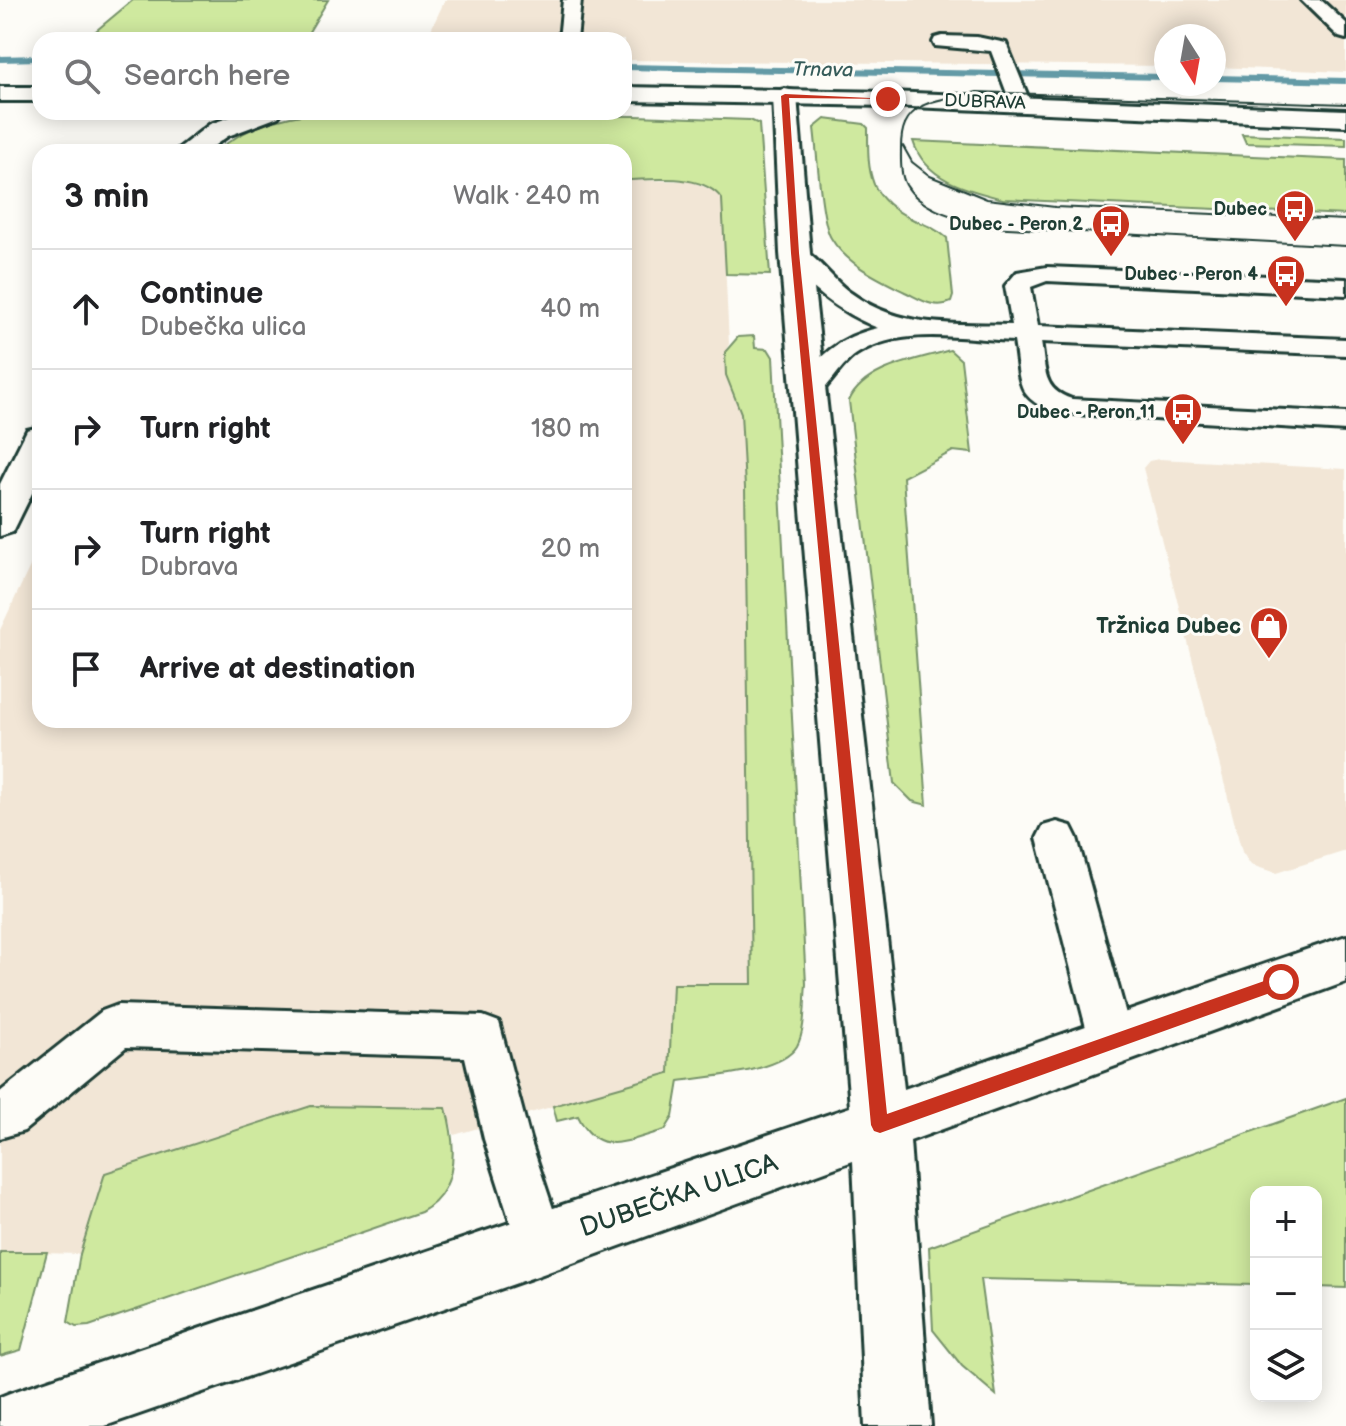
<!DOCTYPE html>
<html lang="en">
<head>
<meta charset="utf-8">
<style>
  body { margin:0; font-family:"Balsamiq Sans",sans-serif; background:#f2f2f2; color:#202124 }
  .controls { position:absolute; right:24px; bottom:24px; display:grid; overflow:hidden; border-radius:16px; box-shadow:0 4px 20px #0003 }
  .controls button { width:72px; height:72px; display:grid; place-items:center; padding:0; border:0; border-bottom:2px solid #e0e0e0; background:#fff; color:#202124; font:40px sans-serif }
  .compass { position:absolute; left:1154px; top:24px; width:72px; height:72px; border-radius:50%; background:#fff; box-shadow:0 4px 20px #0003; rotate:169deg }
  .stop { position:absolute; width:24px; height:24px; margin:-18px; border:6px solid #c8321e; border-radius:50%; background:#fff }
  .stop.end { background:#c8321e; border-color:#fff; box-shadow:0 2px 8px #0008 }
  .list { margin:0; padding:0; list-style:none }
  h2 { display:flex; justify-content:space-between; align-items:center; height:104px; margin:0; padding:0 32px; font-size:34px }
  h2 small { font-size:26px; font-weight:400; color:#757577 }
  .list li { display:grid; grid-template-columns:52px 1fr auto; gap:24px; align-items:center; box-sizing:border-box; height:120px; padding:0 32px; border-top:2px solid #e0e0e0 }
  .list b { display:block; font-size:30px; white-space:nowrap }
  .list p { margin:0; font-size:26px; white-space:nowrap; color:#757577 }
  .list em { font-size:26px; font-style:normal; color:#757577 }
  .icon { flex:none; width:44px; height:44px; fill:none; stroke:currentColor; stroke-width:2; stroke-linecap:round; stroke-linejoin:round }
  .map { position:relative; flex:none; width:1346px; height:1426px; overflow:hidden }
  .search { position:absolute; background:#fff; box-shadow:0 4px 20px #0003; left:32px; top:32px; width:600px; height:88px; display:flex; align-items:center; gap:20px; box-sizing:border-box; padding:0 28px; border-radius:24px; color:#757577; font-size:30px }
  .panel { position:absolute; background:#fff; box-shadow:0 4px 20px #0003; left:32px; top:144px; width:600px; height:584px; border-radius:24px }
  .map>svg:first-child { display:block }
</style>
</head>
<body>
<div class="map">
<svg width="1346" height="1426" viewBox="0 0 1346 1426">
  <rect width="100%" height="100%" fill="#fdfcf7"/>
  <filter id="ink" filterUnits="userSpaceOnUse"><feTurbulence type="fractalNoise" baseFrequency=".0125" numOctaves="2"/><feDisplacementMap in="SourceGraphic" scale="16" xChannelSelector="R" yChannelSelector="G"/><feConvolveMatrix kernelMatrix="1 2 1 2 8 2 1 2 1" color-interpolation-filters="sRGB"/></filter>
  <g filter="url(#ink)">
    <g fill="#f2e6d6">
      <polygon points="445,0 1346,0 1346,72 1214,67 1214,36 1166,36 1166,66 624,60 624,40 426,40"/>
      <polygon points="624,180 690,181 717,192 722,199 729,344 725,352 741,413 745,488 752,985 673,984 669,1073 454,1135 446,1108 105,1173 80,1254 0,1252 0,630 40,545 40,720 624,720"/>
      <polygon points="1159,459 1346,469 1346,851 1276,873 1251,865 1242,852 1143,468 1149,461"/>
    </g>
    <g fill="#cfe99f" stroke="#77936a" stroke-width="2">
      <polygon points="133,0 328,0 304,40 85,40"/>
      <path d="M306,114L635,116L750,120L759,124L770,275L726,274L722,199C703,172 653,180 624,180V152H216C240,130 275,119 306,114Z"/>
      <path d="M825,119L864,124L868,128C868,173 867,198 914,220C926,225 937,229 947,238L953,296L951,302C935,310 920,299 905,292C879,279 846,264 831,238C821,222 817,151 814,128Z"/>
      <polygon points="1242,134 1346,138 1346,146 1246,143"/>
      <path d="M913,141L1346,160V215L1003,199C967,190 925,180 913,141Z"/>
      <path d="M754,336L755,348L768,349L773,357L806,984C804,1002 806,1029 797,1046C781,1073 708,1076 679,1081L673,1117L665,1130C627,1140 599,1159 578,1116L557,1121L553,1106L669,1073L673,984H752L745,488L741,413L726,375L725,352L738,337Z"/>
      <path d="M950,350L961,360L972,453L953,451L903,477L927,805L912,801L894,783L849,401C864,367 917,360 950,350Z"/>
      <polygon points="1346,1098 1346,1288 1316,1287 1316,1192 1256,1192 1256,1285 980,1279 996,1395 962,1366 933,1330 929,1247"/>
      <path d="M311,1106L446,1108C456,1145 460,1191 421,1212L89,1326L76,1327L68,1322L80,1254L105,1173Z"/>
      <polygon points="0,1252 47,1252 21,1350 0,1356"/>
    </g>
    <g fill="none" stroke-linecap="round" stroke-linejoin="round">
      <g fill="#639aa6" fill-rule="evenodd">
        <polygon points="40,55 40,61 0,62 0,56"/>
        <polygon points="624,64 1166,74 1166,80 624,70"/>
        <polygon points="1214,75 1346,78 1346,84 1214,81"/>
      </g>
      <defs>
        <g id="lane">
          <polygon points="563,0 581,0 577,40 559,40"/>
          <polygon points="1301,0 1321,0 1346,23 1346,39 1339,37"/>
          <polygon points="942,36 977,37 1006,43 1031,104 1028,108 1021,110 1011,104 991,51 935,46 933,42 935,38"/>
          <path d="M795,246C812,250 834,282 851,293C900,329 954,323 1012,325L1005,286L1017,272L1047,267L1346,279V295L1047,281L1031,287L1038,326L1346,339V355L1041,342C1046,370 1042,390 1072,399L1346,413V431L1060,413C1015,400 1021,383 1014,341C965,339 905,326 860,352C840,363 828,390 816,396C811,400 804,397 798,396L794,390C817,357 838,337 878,328C839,312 807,288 783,253L786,248Z"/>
          <polygon points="1057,822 1071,826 1077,838 1134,1043 1128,1058 1112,1064 1096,1058 1090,1043 1037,838 1043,826"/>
          <polygon points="118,1005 483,1016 499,1022 530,1139 565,1245 557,1262 540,1270 523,1262 484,1139 465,1057 126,1047 24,1131 0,1138 0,1092 102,1011"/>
        </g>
        <g id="street">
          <polygon points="785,89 794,91 797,96 810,253 904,1089 1346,936 1346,982 910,1141 931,1426 865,1426 853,1161 540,1275 105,1426 0,1426 0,1397 10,1393 850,1107 780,253 773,96 776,91"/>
          <polygon points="245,112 282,112 278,117 228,136 205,152 174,152 210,124"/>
          <polygon points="40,427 40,477 13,532 0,536 0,484 27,430"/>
        </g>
        <g id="secondary">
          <rect x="0" y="87" width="40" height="14"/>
          <polygon points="624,87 888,92 1346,110 1346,126 888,106 624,101"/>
        </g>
      </defs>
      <use href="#lane" stroke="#1f3d34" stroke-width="6"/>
      <use href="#street" stroke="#1f3d34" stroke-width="6"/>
      <use href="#secondary" stroke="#1f3d34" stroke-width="6"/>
      <use href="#lane" fill="#fdfcf7" fill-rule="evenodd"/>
      <use href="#street" fill="#fdfcf7" fill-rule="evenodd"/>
      <use href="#secondary" fill="#fdfcf7" fill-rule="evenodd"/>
      <g stroke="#1f3d34" stroke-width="2">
        <path d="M1346,104L977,92C960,96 937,98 922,106C905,116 901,129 901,148C901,159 900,174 906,185C921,211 962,219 988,227L1346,246"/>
        <polyline points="903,146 912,162 930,176 987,199 1055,207 1346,220"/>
      </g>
    </g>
  </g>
  <polygon fill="#c8321e" points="785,94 892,99 789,98 799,253 887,1114 1281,975 1288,982 1281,989 880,1133 874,1131 871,1125 791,253 781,96"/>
  <defs>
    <symbol id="bus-pin" viewBox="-11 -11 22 30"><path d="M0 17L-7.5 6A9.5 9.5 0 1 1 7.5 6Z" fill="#c8321e" stroke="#fdfcf7"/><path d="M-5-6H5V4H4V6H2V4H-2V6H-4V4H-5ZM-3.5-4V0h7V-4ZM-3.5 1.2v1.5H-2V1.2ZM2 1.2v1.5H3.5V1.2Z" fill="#fff"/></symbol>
    <symbol id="shop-pin" viewBox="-11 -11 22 30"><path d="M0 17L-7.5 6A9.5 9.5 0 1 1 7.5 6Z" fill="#c8321e" stroke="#fdfcf7"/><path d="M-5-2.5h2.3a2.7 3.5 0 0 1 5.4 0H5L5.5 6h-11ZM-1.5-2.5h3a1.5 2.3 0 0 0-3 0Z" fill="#fff"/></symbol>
  </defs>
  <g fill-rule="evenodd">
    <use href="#bus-pin" x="1273" y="187" width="44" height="60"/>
    <use href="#bus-pin" x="1089" y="202" width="44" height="60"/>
    <use href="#bus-pin" x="1264" y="252" width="44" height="60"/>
    <use href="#bus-pin" x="1161" y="390" width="44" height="60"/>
    <use href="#shop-pin" x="1247" y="604" width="44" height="60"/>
  </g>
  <g text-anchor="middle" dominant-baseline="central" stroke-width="6" stroke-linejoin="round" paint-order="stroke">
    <g font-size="18" fill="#1f3d34" stroke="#fdfcf7">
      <text transform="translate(985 102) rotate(2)">DUBRAVA</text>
    </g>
    <g font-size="18" font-weight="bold" fill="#1f3d34" stroke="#fdfcf7" text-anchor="end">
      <text x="1267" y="209">Dubec</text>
      <text x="1083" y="224">Dubec - Peron 2</text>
      <text x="1258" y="274">Dubec - Peron 4</text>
      <text x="1155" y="412">Dubec - Peron 11</text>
    </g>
    <g font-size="20" font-style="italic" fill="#365c5a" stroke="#fdfcf7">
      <text transform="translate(823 70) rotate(1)">Trnava</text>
    </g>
    <g font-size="22" font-weight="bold" fill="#1f3d34" stroke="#fdfcf7" text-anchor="end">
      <text x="1241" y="626">Tržnica Dubec</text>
    </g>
    <g font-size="26" fill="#1f3d34" stroke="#fdfcf7">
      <text transform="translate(679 1196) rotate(-19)">DUBEČKA ULICA</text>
    </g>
  </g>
</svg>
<div class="controls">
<button>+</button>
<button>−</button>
<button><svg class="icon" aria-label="layers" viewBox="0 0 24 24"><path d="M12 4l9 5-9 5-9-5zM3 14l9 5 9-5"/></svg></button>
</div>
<svg class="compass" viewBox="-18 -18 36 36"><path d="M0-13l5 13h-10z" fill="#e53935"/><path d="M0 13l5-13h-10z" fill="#757577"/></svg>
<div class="stop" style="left:1281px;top:982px"></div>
<div class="stop end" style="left:888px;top:99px"></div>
<div class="search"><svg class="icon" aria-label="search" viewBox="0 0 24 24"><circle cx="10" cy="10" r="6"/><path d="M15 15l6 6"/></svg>Search here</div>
<section class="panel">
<h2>3 min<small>Walk · 240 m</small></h2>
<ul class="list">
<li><svg class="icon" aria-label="ahead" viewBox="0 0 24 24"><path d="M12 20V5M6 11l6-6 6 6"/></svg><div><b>Continue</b><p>Dubečka ulica</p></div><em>40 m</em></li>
<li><svg class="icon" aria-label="right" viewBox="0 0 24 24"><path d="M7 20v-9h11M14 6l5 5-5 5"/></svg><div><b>Turn right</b></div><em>180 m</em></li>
<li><svg class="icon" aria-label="right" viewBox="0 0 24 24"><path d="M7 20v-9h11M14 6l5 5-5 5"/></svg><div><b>Turn right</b><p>Dubrava</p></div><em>20 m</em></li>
<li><svg class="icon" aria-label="arrive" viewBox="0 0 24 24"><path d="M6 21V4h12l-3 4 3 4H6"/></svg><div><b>Arrive at destination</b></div></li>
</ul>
</section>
</div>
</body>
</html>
